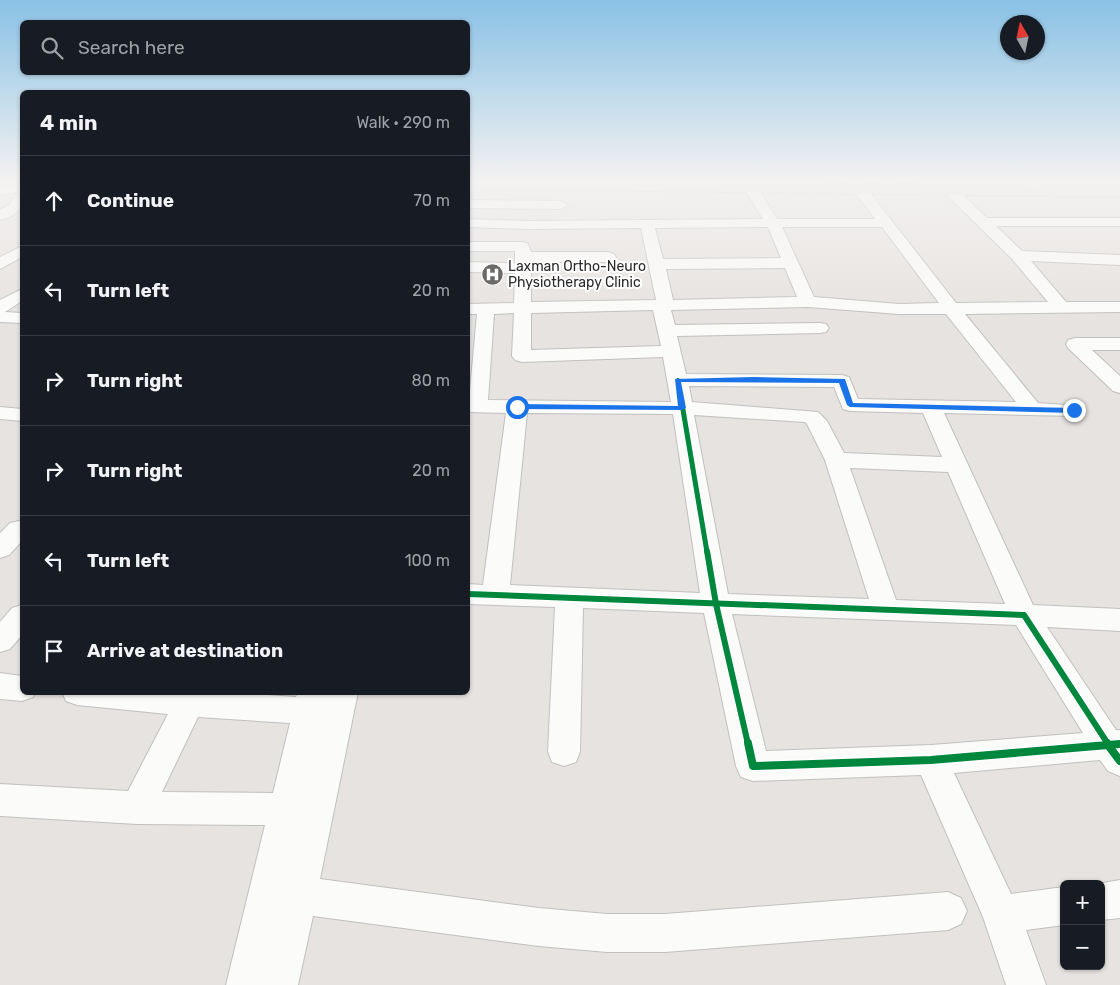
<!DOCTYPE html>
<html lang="en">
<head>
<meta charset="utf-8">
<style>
  body { margin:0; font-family:Rubik,sans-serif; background:#242831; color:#f1f3f6 }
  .controls { position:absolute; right:15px; bottom:15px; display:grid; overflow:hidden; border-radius:8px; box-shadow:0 1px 4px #0004 }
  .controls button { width:45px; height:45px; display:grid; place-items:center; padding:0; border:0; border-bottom:1px solid #363941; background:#171b24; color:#f1f3f6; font:25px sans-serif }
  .compass { position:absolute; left:1000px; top:15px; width:45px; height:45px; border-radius:50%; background:#171b24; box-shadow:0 1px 4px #0004; rotate:351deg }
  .stop { position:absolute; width:15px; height:15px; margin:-11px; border:4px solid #1a73e8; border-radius:50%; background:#fff }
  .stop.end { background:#1a73e8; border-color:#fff; box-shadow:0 1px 5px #0008 }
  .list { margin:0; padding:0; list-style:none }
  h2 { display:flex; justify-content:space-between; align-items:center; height:65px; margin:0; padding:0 20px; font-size:21px }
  h2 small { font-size:16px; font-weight:400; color:#9ea1a6 }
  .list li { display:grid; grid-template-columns:32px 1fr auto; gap:15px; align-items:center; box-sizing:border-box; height:90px; padding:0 20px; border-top:1px solid #363941 }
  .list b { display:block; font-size:19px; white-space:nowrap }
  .list em { font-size:16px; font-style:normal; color:#9ea1a6 }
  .icon { flex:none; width:28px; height:28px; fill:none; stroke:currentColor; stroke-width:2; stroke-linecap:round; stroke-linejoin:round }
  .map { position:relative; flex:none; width:1120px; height:985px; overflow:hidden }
  .search { position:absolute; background:#171b24; box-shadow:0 1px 4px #0004; left:20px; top:20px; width:450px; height:55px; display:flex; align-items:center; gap:12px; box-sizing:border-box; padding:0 18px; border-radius:8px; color:#9ea1a6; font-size:19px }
  .panel { position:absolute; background:#171b24; box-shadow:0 1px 4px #0004; left:20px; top:90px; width:450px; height:605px; border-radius:8px }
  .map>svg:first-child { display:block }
</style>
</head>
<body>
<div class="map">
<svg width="1120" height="985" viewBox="0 0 1120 985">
  <rect width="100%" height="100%" fill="#e6e3e0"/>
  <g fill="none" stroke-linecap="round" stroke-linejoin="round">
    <defs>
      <g id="minor">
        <polygon points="468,180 477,180 473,187 468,188"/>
        <polygon points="796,180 809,180 810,183 803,187 798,186"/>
        <path d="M850,180H860L956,303L1048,302L1012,259L945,193L943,190L945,187H955L987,218H1120V226H996L1022,251L1120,255V265L1031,261L1066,302H1120V312L965,314L1038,403L1081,406L1084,410L1081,414L1074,416L944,413L1033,605L1120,609V631L1047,627L1116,730H1120V776L1108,771L1100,760L954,773L1011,894L1064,887V925L1026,930L1046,985H1006L983,917L921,775L753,781L741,777L736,766L704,613L583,608L580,752L576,762L564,766L552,762L548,752L555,607L468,604V584L483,585L506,413L468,412L477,314H468V304L514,303L515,273L468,272V262L515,263V251H468V242H523L528,244L531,252H608L614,254L616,257L614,260L608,262H531V302L656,300L641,228L528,229L468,227V219L528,221L763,219L743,187L750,183L755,184L777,219H875L848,183ZM768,227L781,258L663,259L655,228ZM782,227H882L939,303L899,304L814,297ZM785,268L797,297L673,300L666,269ZM808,307L899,314H946L1016,402L858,399L849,377L842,375L686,374L677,336L820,333L826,332L829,328L826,324L820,323L675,325L671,310ZM653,310L661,346L531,350V313ZM514,313L512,356L515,360L522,362L663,357L671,402L488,400L494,314ZM689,386L834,387L843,409L850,411L923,413L942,457L844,453L827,421L818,412L692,402ZM527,413L673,414L700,593L510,585ZM694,415L805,422L807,424L825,460L869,599L728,594ZM850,468L948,472L1005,604L896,600ZM732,614L1016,625L1083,733L931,745L766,751Z"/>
        <polygon points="876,180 889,180 891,183 884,187 879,186"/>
        <polygon points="1024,180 1038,180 1043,186 1041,189 1031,189"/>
        <path d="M22,184C25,203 22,215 0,220V210L10,204L17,193L22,192L0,194V186Z"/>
        <polygon points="468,200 561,201 568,205 561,209 468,208"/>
        <polygon points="22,246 22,257 0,269 0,257"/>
        <polygon points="22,289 22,301 5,312 22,313 22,323 0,322 0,300"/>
        <polygon points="1075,338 1120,338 1120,350 1092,350 1120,376 1120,393 1113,391 1068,348 1066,344 1068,340"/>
        <polygon points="0,407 22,409 22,421 0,419"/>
        <polygon points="19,521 22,522 22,541 9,555 0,558 0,533 10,523"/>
        <polygon points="22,605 22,635 10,649 0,652 0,622 12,608"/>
        <polygon points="0,673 22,676 22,692 35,692 33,697 22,701 0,699"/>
        <path d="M62,692H227L296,697L298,692H358L320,879L539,908L607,914H665L948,892L961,898L967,911L961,924L948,930L665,952H607L539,946L313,916L298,985H226L265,825L137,824L0,816V784L128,791L168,714L77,705L66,701ZM198,717L290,723L273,793L162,792Z"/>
        <polygon points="1120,880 1120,918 1101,920 1101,884 1097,884"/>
      </g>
      <polygon id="major" points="550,180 1120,187 1120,197 484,189 473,184 470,181"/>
    </defs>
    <use href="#minor" stroke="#c1c0c0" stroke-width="2"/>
    <use href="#major" stroke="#bfbebd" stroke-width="2"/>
    <use href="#minor" fill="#fbfbfa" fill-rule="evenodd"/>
    <use href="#major" fill="#e3dfd5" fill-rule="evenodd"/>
    <defs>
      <polyline id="cycleway-far3" points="678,380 681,399"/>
      <polyline id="cycleway-far2" points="681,398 707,552"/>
      <g id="cycleway-far1">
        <polyline points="707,551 716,604 748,744"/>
        <polyline points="468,594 1024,615 1108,744"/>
        <polyline points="1115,744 1120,744"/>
      </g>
      <g id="cycleway">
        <polyline points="748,743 753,766 931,760 1108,745 1120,761"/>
        <polyline points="1107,743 1108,745 1120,744"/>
      </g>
    </defs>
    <use href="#cycleway-far3" stroke="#fff" stroke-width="6"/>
    <use href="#cycleway-far2" stroke="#fff" stroke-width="8"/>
    <use href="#cycleway-far1" stroke="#fff" stroke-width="9"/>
    <use href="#cycleway" stroke="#fff" stroke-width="11"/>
    <use href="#cycleway-far3" stroke="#00873e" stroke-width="4"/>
    <use href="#cycleway-far2" stroke="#00873e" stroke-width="5"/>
    <use href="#cycleway-far1" stroke="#00873e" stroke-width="6"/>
    <use href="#cycleway" stroke="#00873e" stroke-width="8"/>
  </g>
  <linearGradient id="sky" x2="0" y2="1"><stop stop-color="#89c1e5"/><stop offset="0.57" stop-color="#f4f2f1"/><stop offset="1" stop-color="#f4f2f1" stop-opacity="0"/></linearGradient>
  <rect width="1120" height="318" fill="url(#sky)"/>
  <polygon fill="#1a73e8" points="754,377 845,379 853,403 1074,408 1078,410 1074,413 850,407 847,405 839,383 681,382 686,408 682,410 517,409 513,407 517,404 678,406 675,379"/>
  <defs>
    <symbol id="hospital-disc" viewBox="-11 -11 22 22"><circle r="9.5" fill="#6b6a69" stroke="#fff"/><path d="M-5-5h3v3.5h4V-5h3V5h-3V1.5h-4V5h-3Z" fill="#fff"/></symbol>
  </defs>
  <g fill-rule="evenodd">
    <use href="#hospital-disc" x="480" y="262" width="25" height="25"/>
  </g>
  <g text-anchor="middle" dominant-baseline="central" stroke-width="4" stroke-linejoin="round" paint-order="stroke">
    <g font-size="14" fill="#292929" stroke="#fff" text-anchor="start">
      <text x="508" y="266">Laxman Ortho-Neuro<tspan x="508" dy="16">Physiotherapy Clinic</tspan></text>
    </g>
  </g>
</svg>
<div class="controls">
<button>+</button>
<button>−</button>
</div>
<svg class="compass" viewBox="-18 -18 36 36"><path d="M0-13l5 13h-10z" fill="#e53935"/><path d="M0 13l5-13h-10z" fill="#9ea1a6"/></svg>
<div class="stop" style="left:517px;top:407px"></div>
<div class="stop end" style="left:1074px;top:410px"></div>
<div class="search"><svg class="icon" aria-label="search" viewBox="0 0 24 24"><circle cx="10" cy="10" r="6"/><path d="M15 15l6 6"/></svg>Search here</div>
<section class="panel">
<h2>4 min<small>Walk · 290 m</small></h2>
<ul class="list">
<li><svg class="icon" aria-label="ahead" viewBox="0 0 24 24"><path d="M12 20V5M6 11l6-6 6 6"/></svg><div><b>Continue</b></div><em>70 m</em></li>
<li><svg class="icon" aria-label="left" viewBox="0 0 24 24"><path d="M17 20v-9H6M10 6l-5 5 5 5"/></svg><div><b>Turn left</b></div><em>20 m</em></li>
<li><svg class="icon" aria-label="right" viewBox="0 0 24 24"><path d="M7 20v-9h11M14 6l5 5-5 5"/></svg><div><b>Turn right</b></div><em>80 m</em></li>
<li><svg class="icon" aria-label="right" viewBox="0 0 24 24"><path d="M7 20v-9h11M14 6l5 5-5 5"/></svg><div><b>Turn right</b></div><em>20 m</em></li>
<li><svg class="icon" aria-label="left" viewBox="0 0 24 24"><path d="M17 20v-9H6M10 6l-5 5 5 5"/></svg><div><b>Turn left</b></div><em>100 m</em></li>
<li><svg class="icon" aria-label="arrive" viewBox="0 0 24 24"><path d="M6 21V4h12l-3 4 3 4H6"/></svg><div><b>Arrive at destination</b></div></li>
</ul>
</section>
</div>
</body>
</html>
